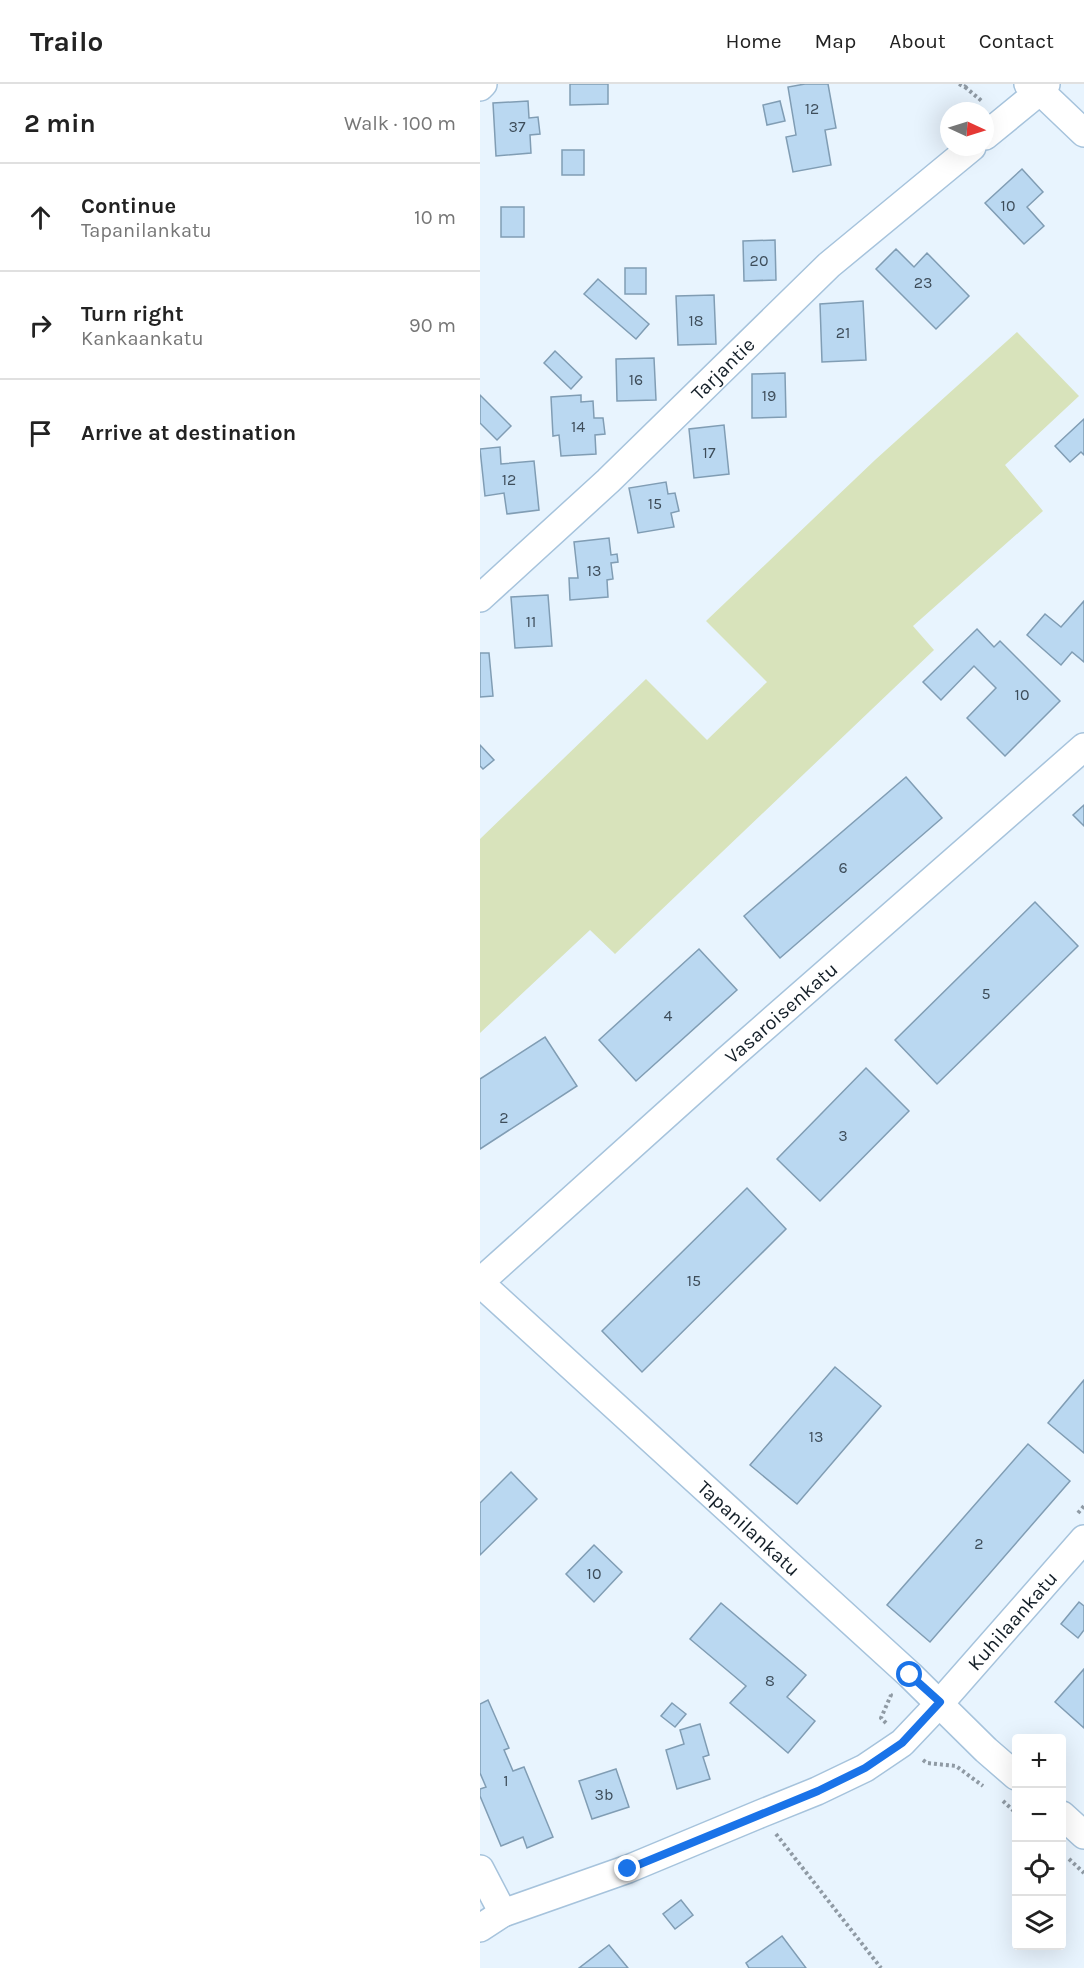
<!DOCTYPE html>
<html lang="en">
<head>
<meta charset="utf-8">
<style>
  body { margin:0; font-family:Karla,sans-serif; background:#f6f6f6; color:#222 }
  .controls { position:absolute; right:18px; bottom:18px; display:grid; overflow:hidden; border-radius:6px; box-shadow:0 6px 24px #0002 }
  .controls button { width:54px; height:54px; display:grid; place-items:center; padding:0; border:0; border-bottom:2px solid #e0e0e0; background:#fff; color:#222; font:30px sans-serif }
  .compass { position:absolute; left:460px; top:18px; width:54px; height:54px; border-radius:50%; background:#fff; box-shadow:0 6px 24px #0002; rotate:94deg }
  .stop { position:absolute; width:18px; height:18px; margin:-14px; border:4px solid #1a73e8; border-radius:50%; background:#fff }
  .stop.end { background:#1a73e8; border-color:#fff; box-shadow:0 2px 6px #0008 }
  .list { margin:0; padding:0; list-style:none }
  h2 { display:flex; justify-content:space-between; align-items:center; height:78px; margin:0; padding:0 24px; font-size:26px }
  h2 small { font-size:20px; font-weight:400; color:#767676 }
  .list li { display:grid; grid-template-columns:39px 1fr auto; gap:18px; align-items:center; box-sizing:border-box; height:108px; padding:0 24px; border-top:2px solid #e0e0e0 }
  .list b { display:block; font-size:22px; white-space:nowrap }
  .list p { margin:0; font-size:20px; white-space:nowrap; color:#767676 }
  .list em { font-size:20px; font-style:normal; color:#767676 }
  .icon { flex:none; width:33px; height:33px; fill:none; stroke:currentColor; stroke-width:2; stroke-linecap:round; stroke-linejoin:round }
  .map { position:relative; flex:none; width:604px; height:1884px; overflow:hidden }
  header { display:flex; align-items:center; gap:36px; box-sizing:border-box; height:84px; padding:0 30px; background:#fff; border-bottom:2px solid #e0e0e0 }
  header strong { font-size:28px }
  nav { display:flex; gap:33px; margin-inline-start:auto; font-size:21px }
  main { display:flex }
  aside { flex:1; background:#fff }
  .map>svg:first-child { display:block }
</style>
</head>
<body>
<header>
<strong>Trailo</strong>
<nav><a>Home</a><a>Map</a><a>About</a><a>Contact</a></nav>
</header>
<main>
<aside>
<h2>2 min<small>Walk · 100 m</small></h2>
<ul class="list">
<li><svg class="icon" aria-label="ahead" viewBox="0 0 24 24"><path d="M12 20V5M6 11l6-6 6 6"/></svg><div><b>Continue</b><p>Tapanilankatu</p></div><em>10 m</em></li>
<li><svg class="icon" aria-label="right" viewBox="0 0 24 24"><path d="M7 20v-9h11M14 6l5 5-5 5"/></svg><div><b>Turn right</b><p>Kankaankatu</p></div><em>90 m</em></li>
<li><svg class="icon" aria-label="arrive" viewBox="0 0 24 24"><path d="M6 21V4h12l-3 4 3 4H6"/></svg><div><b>Arrive at destination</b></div></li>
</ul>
</aside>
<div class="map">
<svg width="604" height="1884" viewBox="0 0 604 1884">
  <rect width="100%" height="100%" fill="#e8f4fe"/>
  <polygon fill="#d8e3bb" points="537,248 599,312 525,381 563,427 433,542 454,566 135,870 110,846 0,949 0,755 166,595 227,656 287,598 226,537 395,376"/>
  <g fill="#bad8f1" stroke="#809db4" stroke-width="1.5">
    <polygon points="90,0 128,0 128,20 90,21"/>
    <polygon points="325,0 348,0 356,44 345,46 351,81 313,88 306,53 316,51 308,3"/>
    <polygon points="48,17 49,34 58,33 60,50 50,51 51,69 16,72 13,19"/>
    <polygon points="300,17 305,37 287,41 283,21"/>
    <rect x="82" y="66" width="22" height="25"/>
    <polygon points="542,85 563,108 547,123 564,142 544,160 505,119"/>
    <rect x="21" y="123" width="23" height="30"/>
    <polygon points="295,156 296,196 264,197 263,157"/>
    <polygon points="416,165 434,183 447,169 489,212 456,245 396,185"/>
    <rect x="145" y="184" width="21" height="26"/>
    <polygon points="118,195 169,240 156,255 104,210"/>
    <polygon points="234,211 236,260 198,261 196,212"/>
    <polygon points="383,217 386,276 342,278 340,220"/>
    <polygon points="75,267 102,293 91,305 64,279"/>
    <polygon points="174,274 176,316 137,317 136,275"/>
    <polygon points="305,289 306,333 272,334 272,290"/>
    <polygon points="0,311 31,342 17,356 0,339"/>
    <polygon points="101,311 101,318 113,317 114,334 123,334 125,350 115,351 116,370 81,372 79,351 73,352 71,313"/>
    <polygon points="604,335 604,371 601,368 590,378 575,362"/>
    <polygon points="244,341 249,390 214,394 209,345"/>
    <polygon points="20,363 21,380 54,377 59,426 27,430 24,409 5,412 0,365"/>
    <polygon points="186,398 188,410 195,409 199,427 191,429 194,443 158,449 149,404"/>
    <polygon points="129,454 131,471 137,470 138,478 131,479 133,495 127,496 128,513 90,516 89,494 98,494 94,458"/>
    <polygon points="68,511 72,562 35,564 31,513"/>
    <polygon points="604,517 604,578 592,568 581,581 547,551 565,530 581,543"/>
    <polygon points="497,545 514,563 520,557 580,617 525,672 487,634 516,604 494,582 461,616 443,598"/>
    <polygon points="0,569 9,569 13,612 0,613"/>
    <polygon points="0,661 14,676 3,685 0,682"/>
    <polygon points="426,693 462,734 300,874 264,832"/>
    <polygon points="604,721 604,742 593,731"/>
    <polygon points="555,818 598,862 457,1000 415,956"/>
    <polygon points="219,865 257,906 156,997 119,956"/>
    <polygon points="65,953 97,1002 0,1065 0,995"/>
    <polygon points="386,984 429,1027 340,1117 297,1075"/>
    <polygon points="267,1104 306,1145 162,1288 122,1247"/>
    <polygon points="355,1283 401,1322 317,1420 270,1381"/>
    <polygon points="604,1296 604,1369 568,1339"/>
    <polygon points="548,1360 590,1397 450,1558 407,1521"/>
    <polygon points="31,1388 57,1415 0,1471 0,1419"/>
    <polygon points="114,1461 142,1488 114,1518 86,1490"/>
    <polygon points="599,1518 604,1522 604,1546 598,1554 581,1540"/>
    <polygon points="241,1519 326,1591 307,1613 335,1637 308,1669 250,1619 266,1602 210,1555"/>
    <polygon points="604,1585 604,1644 575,1618"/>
    <polygon points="8,1616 29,1664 24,1666 33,1687 44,1683 73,1753 47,1764 43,1753 21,1762 0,1712 0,1705 6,1703 0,1689 0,1620"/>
    <polygon points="192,1619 206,1630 195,1643 181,1632"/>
    <polygon points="220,1640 229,1671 223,1673 230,1695 197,1705 186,1666 204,1660 200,1646"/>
    <polygon points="136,1685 149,1723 112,1735 99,1697"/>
    <polygon points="201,1816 213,1831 195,1845 183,1830"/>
    <polygon points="302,1852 326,1884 269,1884 266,1879"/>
    <polygon points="129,1861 148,1884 99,1884"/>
  </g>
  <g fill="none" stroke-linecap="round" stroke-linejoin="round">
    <defs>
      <g id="minor">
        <polyline points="548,0 560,7 604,49"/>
        <polyline points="0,3 3,0"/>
        <polyline points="505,52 560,7 566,0"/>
        <path id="s1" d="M0,514L128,397L349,181L492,63"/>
        <path id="s2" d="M0,1198L247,976L604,663"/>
        <path id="s3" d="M0,1199L430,1591L506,1666L536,1692"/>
        <polyline points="582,1731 604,1751"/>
        <polyline points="0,1785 23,1829"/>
        <path id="s4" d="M0,1844L23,1829L148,1785L280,1730L337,1707L385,1684L422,1659L460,1619L604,1455"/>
      </g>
    </defs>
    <use href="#minor" stroke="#a6c3dc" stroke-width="30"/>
    <g stroke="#8f9aa4" stroke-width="4" stroke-dasharray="3 3" stroke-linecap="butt">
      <polyline points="479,0 485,3 487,0"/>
      <polyline points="485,3 503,18"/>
      <polyline points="598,1429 604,1422"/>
      <polyline points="406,1639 401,1634 411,1611 409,1609"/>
      <polyline points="443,1676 447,1679 476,1682 503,1702"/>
      <polyline points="523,1717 536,1729"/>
      <polyline points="296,1750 401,1884"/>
      <polyline points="589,1775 604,1789"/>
    </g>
    <use href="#minor" stroke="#fff" stroke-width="27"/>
  </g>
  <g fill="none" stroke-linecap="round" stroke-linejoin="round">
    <polyline stroke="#1a73e8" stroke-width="8" points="148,1785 338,1707 385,1684 422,1659 460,1618 430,1591"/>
  </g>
  <g text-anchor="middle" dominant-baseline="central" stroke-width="4.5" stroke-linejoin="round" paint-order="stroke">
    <g font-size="16" fill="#3e4d5a">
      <text x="332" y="24">12</text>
      <text x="37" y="42">37</text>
      <text x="528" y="121">10</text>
      <text x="279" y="176">20</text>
      <text x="443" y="198">23</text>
      <text x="216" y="236">18</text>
      <text x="363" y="248">21</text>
      <text x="156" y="295">16</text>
      <text x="289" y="311">19</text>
      <text x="98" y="342">14</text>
      <text x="229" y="368">17</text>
      <text x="29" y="395">12</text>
      <text x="175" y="419">15</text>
      <text x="114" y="486">13</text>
      <text x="51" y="537">11</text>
      <text x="542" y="610">10</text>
      <text x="363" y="783">6</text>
      <text x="506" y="909">5</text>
      <text x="188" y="931">4</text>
      <text x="24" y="1033">2</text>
      <text x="363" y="1051">3</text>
      <text x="214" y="1196">15</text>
      <text x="336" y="1352">13</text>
      <text x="499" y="1459">2</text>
      <text x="114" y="1489">10</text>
      <text x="290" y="1596">8</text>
      <text x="26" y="1696">1</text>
      <text x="124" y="1710">3b</text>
    </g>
    <g font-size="20" fill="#141f28" stroke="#e8f4fe">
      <text stroke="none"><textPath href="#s1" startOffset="334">Tarjantie</textPath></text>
      <text stroke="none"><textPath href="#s2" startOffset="404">Vasaroisenkatu</textPath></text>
      <text stroke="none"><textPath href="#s3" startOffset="364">Tapanilankatu</textPath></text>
      <text stroke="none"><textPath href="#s4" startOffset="627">Kuhilaankatu</textPath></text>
    </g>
  </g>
</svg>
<div class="controls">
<button>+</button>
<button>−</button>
<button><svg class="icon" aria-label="locate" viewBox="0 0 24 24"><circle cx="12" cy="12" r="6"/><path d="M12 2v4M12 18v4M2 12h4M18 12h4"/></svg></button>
<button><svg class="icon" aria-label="layers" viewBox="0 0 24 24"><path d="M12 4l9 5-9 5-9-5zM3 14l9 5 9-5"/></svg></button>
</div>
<svg class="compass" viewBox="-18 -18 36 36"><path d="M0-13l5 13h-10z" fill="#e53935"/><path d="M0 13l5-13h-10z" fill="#767676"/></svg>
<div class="stop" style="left:430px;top:1591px"></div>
<div class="stop end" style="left:148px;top:1785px"></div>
</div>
</main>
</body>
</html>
